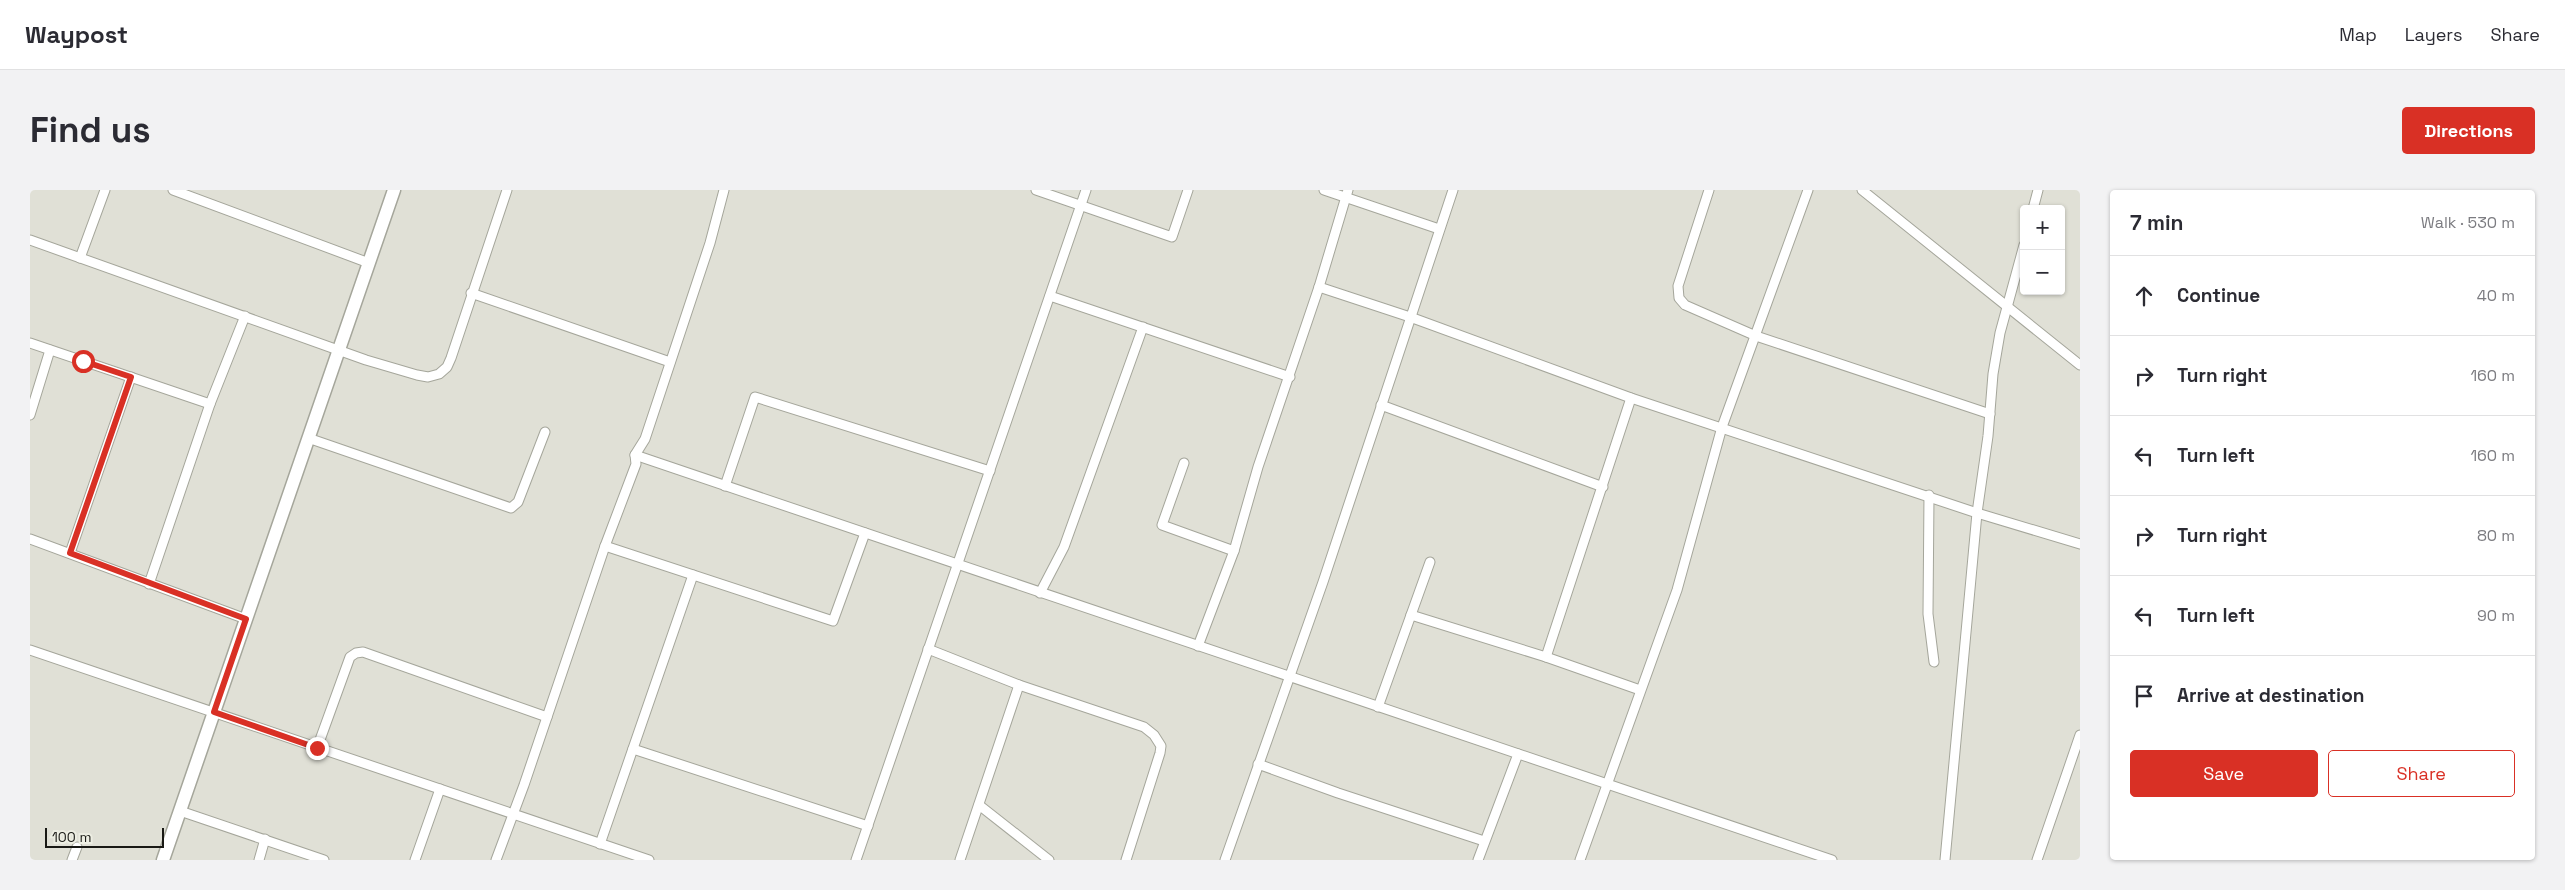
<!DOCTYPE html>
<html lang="en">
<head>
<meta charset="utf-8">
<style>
  body { margin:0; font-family:"Space Grotesk",sans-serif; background:#f2f2f3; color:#2b2b33 }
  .controls { position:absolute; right:15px; top:15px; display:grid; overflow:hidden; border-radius:5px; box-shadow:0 1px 4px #0004 }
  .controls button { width:45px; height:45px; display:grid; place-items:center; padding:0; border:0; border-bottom:1px solid #e1e1e2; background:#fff; color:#2b2b33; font:25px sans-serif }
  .scale { position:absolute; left:15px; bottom:12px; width:119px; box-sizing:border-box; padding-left:5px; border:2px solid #191915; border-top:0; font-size:14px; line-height:18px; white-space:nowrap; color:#191915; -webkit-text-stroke:4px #edeee3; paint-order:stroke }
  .stop { position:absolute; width:15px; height:15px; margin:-11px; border:4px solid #d93025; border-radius:50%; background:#fff }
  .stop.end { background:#d93025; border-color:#fff; box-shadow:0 1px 5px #0008 }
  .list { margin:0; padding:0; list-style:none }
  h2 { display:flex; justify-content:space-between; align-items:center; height:65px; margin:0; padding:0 20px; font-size:21px }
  h2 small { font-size:16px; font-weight:400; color:#7c7c81 }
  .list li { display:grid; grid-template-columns:32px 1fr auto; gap:15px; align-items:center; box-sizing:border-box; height:80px; padding:0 20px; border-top:1px solid #e1e1e2 }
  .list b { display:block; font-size:19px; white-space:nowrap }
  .list em { font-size:16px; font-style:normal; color:#7c7c81 }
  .actions { display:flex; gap:10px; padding:15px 20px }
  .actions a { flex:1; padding:11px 0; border:1px solid #d93025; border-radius:5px; text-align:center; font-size:18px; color:#d93025 }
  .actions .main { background:#d93025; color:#fff }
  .icon { flex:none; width:28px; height:28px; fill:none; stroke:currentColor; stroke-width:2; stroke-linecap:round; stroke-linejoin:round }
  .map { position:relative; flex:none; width:2050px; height:670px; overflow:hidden; border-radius:5px }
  header { display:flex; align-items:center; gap:30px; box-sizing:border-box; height:70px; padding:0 25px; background:#fff; border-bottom:1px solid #e1e1e2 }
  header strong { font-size:24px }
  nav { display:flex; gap:28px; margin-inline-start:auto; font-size:18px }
  .intro { display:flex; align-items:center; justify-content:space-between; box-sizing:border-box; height:120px; padding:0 30px }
  h1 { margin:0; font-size:35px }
  .button { padding:12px 22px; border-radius:5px; background:#d93025; color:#fff; font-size:18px; font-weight:700 }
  main { display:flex; gap:30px; padding:0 30px }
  aside { flex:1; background:#fff; border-radius:5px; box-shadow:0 1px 4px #0004 }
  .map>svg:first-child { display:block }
</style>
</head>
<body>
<header>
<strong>Waypost</strong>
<nav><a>Map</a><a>Layers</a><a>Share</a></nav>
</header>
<div class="intro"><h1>Find us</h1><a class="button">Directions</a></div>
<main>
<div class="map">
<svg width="2050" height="670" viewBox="0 0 2050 670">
  <rect width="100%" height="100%" fill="#e0e0d6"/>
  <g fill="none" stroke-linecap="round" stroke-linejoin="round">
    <defs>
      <g id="street">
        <polyline points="143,0 339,73"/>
        <polyline points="1006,0 1142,47 1158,0"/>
        <polyline points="1294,0 1409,39"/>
        <polyline points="1679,0 1648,96 1649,108 1655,115 1726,146 1960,224"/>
        <polyline points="1832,0 2050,175"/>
        <polyline points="2003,19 2008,0"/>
        <polyline points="0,50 336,170 387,185 398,187 409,184 417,177 421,168 477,0"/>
        <polyline points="50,68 75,0"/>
        <polyline points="1289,97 1380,127 1601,208 1947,323 2050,354"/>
        <polyline points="441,103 640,172"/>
        <polyline points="1020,106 1260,187"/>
        <polyline points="0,153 180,214"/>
        <polyline points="1351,215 1573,297"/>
        <polyline points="0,225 20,160"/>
        <polyline points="278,248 481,318 488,312 515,242"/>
        <polyline points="605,265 1802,670"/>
        <polyline points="1154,273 1132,335 1204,361"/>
        <polyline points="695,296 725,207 960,281"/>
        <polyline points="1899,305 1898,424 1904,472"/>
        <polyline points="0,349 216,429"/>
        <polyline points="575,356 803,431 835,343"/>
        <polyline points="40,363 101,187"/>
        <polyline points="119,394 180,214 215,126"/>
        <polyline points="1010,403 1034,357 1113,137"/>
        <polyline points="1381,425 1516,467 1610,500"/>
        <polyline points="1168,456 1204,361 1228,277 1289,97 1318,0"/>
        <polyline points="898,459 989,495 1114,537 1124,545 1131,556 1130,563 1096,670"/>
        <polyline points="0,460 619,670"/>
        <polyline points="1516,467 1601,208"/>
        <polyline points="1348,517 1400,372"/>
        <polyline points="287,558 320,467 326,463 333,462 517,527"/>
        <polyline points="603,559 838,636"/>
        <polyline points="1228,574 1308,603 1454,651"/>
        <polyline points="949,615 1019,670"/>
        <polyline points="150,621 294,670"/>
        <polyline points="570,654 663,385"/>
        <polyline points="42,670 47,657"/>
        <polyline points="229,670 235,649"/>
        <polyline points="385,670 410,599"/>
        <polyline points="466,670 494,595 575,356 606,274 605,265 615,249 680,53 694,0"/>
        <polyline points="826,670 1056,0"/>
        <polyline points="930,670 989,495"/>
        <polyline points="1195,670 1293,392 1423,0"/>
        <polyline points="1448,670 1488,564"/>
        <polyline points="1550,670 1647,400 1692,237 1778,0"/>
        <polyline points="1915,670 1947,323 1958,246 1963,184 1970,143 1994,55"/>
        <polyline points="2007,670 2050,545"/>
      </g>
      <polyline id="secondary" points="133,670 364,0"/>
    </defs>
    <use href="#street" stroke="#a5a69b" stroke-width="11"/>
    <use href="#secondary" stroke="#a5a69b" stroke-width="15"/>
    <use href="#street" stroke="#fff" stroke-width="9"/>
    <use href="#secondary" stroke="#fff" stroke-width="12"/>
  </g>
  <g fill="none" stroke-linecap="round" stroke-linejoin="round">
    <polyline stroke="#d93025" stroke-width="6" points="53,171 101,187 40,363 216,429 184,522 287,558"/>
  </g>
</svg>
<div class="controls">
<button>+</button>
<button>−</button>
</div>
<div class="scale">100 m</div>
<div class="stop" style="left:53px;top:171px"></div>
<div class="stop end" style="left:287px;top:558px"></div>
</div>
<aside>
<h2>7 min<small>Walk · 530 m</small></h2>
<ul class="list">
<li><svg class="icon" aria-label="ahead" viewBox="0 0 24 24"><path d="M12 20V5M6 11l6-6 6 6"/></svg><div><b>Continue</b></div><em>40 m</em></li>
<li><svg class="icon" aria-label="right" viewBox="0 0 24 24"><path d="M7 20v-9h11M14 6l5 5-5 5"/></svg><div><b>Turn right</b></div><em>160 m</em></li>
<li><svg class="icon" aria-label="left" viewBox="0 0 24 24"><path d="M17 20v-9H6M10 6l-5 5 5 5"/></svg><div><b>Turn left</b></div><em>160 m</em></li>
<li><svg class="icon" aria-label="right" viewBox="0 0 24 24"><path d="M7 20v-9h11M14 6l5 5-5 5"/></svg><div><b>Turn right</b></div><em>80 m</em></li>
<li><svg class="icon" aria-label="left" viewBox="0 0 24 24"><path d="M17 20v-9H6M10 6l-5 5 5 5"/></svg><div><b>Turn left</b></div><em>90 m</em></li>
<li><svg class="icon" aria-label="arrive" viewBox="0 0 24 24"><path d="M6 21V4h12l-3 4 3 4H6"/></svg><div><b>Arrive at destination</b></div></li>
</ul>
<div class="actions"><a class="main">Save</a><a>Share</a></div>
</aside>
</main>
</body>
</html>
